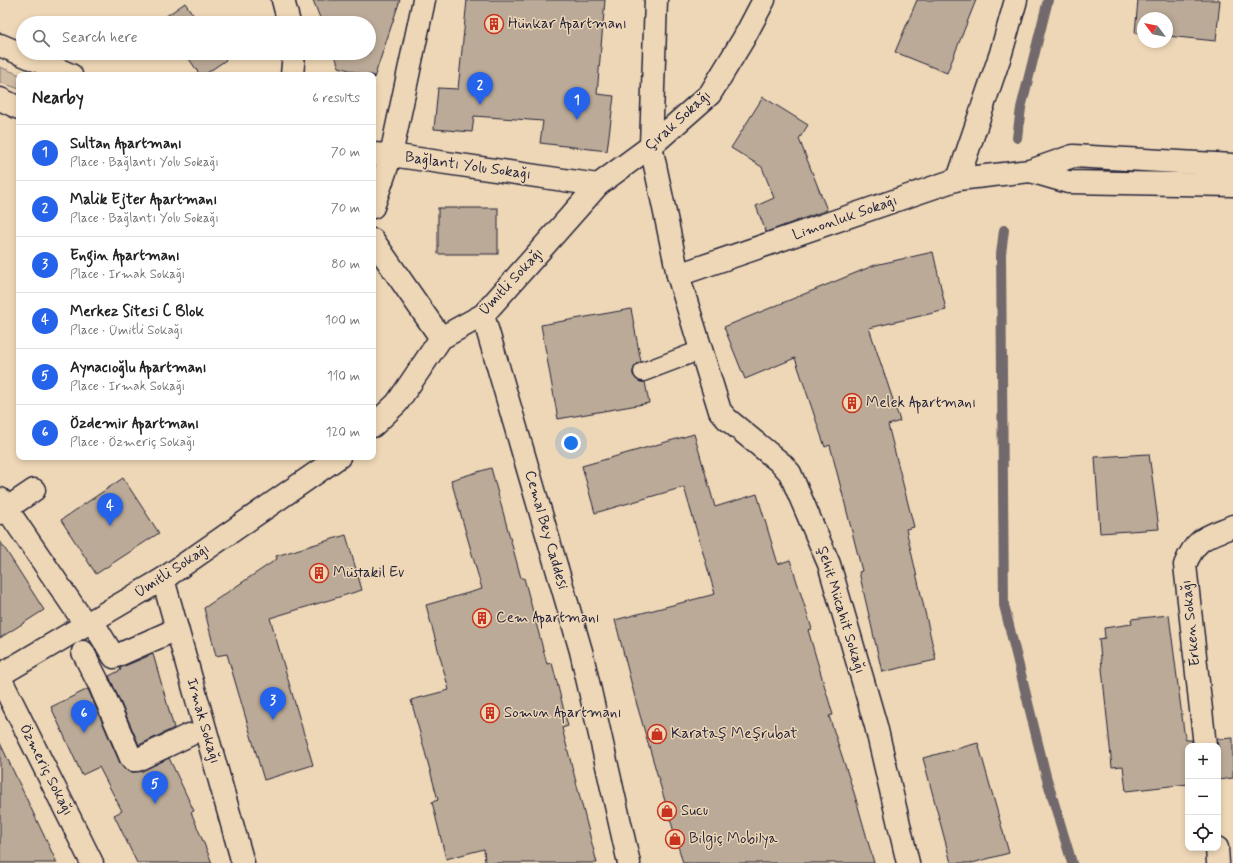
<!DOCTYPE html>
<html lang="en">
<head>
<meta charset="utf-8">
<style>
  body { margin:0; font-family:Mynerve,sans-serif; background:#f6f6f6; color:#222 }
  .controls { position:absolute; right:12px; bottom:12px; display:grid; overflow:hidden; border-radius:8px; box-shadow:0 2px 6px #0003 }
  .controls button { width:36px; height:36px; display:grid; place-items:center; padding:0; border:0; border-bottom:1px solid #e0e0e0; background:#fff; color:#222; font:20px sans-serif }
  .compass { position:absolute; left:1137px; top:12px; width:36px; height:36px; border-radius:50%; background:#fff; box-shadow:0 2px 6px #0003; rotate:302deg }
  .you { position:absolute; left:571px; top:443px; width:14px; height:14px; margin:-10px; border:3px solid #fff; border-radius:50%; background:#1a73e8; box-shadow:0 0 0 6px #1a73e833 }
  .badge { display:grid; place-items:center; width:26px; height:26px; border-radius:50%; background:#2563eb; color:#fff; font-size:13px; font-weight:700 }
  .pin { position:absolute; translate:-50% -33px; filter:drop-shadow(0 1px 2px #0008) }
  .pin::after { content:''; position:absolute; top:21px; width:14px; height:12px; background:inherit; clip-path:polygon(0 0,100% 0,50% 100%) }
  .list { margin:0; padding:0; list-style:none }
  h2 { display:flex; justify-content:space-between; align-items:center; height:52px; margin:0; padding:0 16px; font-size:17px }
  h2 small { font-size:13px; font-weight:400; color:#767676 }
  .list li { display:grid; grid-template-columns:26px 1fr auto; gap:12px; align-items:center; box-sizing:border-box; height:56px; padding:0 16px; border-top:1px solid #e0e0e0 }
  .list b { display:block; font-size:15px; white-space:nowrap }
  .list p { margin:0; font-size:13px; white-space:nowrap; color:#767676 }
  .list em { font-size:13px; font-style:normal; color:#767676 }
  .icon { flex:none; width:22px; height:22px; fill:none; stroke:currentColor; stroke-width:2; stroke-linecap:round; stroke-linejoin:round }
  .map { position:relative; flex:none; width:1233px; height:863px; overflow:hidden }
  .search { position:absolute; background:#fff; box-shadow:0 2px 6px #0003; left:16px; top:16px; width:360px; height:44px; display:flex; align-items:center; gap:10px; box-sizing:border-box; padding:0 14px; border-radius:22px; color:#767676; font-size:15px }
  .panel { position:absolute; background:#fff; box-shadow:0 2px 6px #0003; left:16px; top:72px; width:360px; height:388px; border-radius:8px }
  .map>svg:first-child { display:block }
</style>
</head>
<body>
<div class="map">
<svg width="1233" height="863" viewBox="0 0 1233 863">
  <rect width="100%" height="100%" fill="#eed7b6"/>
  <filter id="ink" filterUnits="userSpaceOnUse"><feTurbulence type="fractalNoise" baseFrequency=".025" numOctaves="2"/><feDisplacementMap in="SourceGraphic" scale="8" xChannelSelector="R" yChannelSelector="G"/><feConvolveMatrix kernelMatrix="1 2 1 2 8 2 1 2 1" color-interpolation-filters="sRGB"/></filter>
  <g filter="url(#ink)">
    <polygon fill="#d1bda4" stroke="#7a7070" points="0,67 20,75 19,75 19,89 0,82"/>
    <g fill="none" stroke-linecap="round" stroke-linejoin="round">
      <g stroke="#72696c" stroke-width="10">
        <polyline points="1017,138 1021,108 1048,0"/>
        <polyline points="1004,230 1001,254 1004,605 1046,776 1072,863"/>
      </g>
    </g>
    <g fill="#bbaa97" stroke="#22223b">
      <polygon points="313,0 400,0 374,78 373,78 373,75 365,75 339,67 334,53 369,53 369,23 322,23"/>
      <polygon points="467,0 605,0 597,94 614,96 607,151 540,143 543,121 474,116 472,132 434,129 438,88 458,89"/>
      <polygon points="917,0 976,0 947,73 895,52"/>
      <polygon points="1138,0 1220,0 1216,41 1167,36 1167,18 1143,18 1143,33 1135,33"/>
      <polygon points="185,3 199,23 164,23 162,19"/>
      <polygon points="185,53 221,53 226,60 204,75 200,75"/>
      <polygon points="763,97 808,125 799,139 827,210 766,232 756,206 774,198 762,167 731,148"/>
      <rect x="438" y="208" width="60" height="46"/>
      <polygon points="933,252 946,310 869,328 900,421 888,425 914,527 906,529 936,660 882,672 859,572 862,571 830,445 825,447 795,358 745,379 724,327 875,265"/>
      <polygon points="631,309 641,362 635,366 633,371 633,375 637,380 641,382 645,382 649,403 558,419 541,325"/>
      <polygon points="694,434 715,507 757,494 778,564 790,560 812,629 808,630 833,715 829,716 855,796 874,863 683,863 637,705 615,620 715,594 684,487 595,513 582,466"/>
      <polygon points="1149,454 1159,529 1100,533 1095,457"/>
      <polygon points="491,468 521,578 524,578 547,664 552,663 568,726 562,728 597,863 485,863 484,849 446,859 432,802 438,800 411,700 449,690 426,605 482,589 451,480"/>
      <polygon points="123,478 159,533 96,574 61,520"/>
      <polygon points="346,535 362,590 270,618 313,765 264,780 227,654 216,656 204,608 277,559 276,556"/>
      <polygon points="0,541 44,610 0,638"/>
      <polygon points="1169,615 1184,732 1186,740 1192,740 1192,746 1188,746 1188,784 1126,791 1123,766 1112,767 1099,639 1105,638 1104,628 1132,624 1131,619"/>
      <polygon points="153,654 174,728 139,745 109,676 121,670 120,668"/>
      <polygon points="88,689 120,763 124,769 133,772 142,771 169,758 194,811 191,812 212,863 137,863 114,815 122,811 99,767 82,775 51,707"/>
      <polygon points="1233,738 1233,778 1218,780 1218,746 1217,739"/>
      <polygon points="0,743 57,863 0,863"/>
      <polygon points="978,743 1009,853 972,863 951,863 923,758"/>
    </g>
    <g fill="none" stroke-linecap="round" stroke-linejoin="round">
      <defs>
        <polyline id="service" points="643,372 701,350"/>
        <g id="pedestrian">
          <polyline points="83,652 98,682"/>
          <polyline points="101,688 131,758 133,760 137,760 189,735"/>
        </g>
        <g id="minor">
          <polyline points="283,0 289,23"/>
          <polyline points="656,0 651,146 678,275 958,179 1001,53 1016,0"/>
          <polyline points="0,45 71,75"/>
          <polyline points="292,75 294,53"/>
          <polyline points="0,99 19,108"/>
          <polyline points="373,154 391,155 424,0"/>
          <polyline points="1030,171 1068,182 1233,185"/>
          <polyline points="958,179 1030,171 1073,156 1233,165"/>
          <polyline points="373,207 391,155 598,185"/>
          <polyline points="373,240 441,338"/>
          <polyline points="678,275 720,411 727,419 782,464 790,473 829,564 876,726 908,863"/>
          <polyline points="483,315 581,651 629,863"/>
          <polyline points="373,426 397,403 441,338 483,315 598,185 651,146 710,94 744,38 764,0"/>
          <polyline points="0,499 86,625"/>
          <polyline points="0,513 34,490"/>
          <polyline points="163,579 243,863"/>
          <polyline points="92,621 114,657 177,629"/>
          <polyline points="0,675 163,579 339,457"/>
          <polyline points="0,678 92,863"/>
          <path d="M1205,746L1185,565C1196,537 1207,537 1233,526"/>
          <polyline points="1217,848 1218,863"/>
        </g>
      </defs>
      <use href="#service" stroke="#22223b" stroke-width="21"/>
      <use href="#pedestrian" stroke="#22223b" stroke-width="25"/>
      <use href="#minor" stroke="#22223b" stroke-width="25"/>
      <use href="#service" stroke="#eed7b6" stroke-width="18"/>
      <use href="#pedestrian" stroke="#eed7b6" stroke-width="22"/>
      <use href="#minor" stroke="#eed7b6" stroke-width="22"/>
    </g>
  </g>
  <defs>
    <symbol id="building-ring" viewBox="-11 -11 22 22"><circle r="9.5" fill="#eed7b6" stroke="#c8321e" stroke-width="1.5"/><path d="M-4-6H4V6H1V3H-1V6H-4ZM-2.5-4.3h1.7v1.8h-1.7ZM.8-4.3h1.7v1.8H.8ZM-2.5-1h1.7V.8h-1.7ZM.8-1h1.7V.8H.8Z" fill="#c8321e"/></symbol>
    <symbol id="shop-ring" viewBox="-11 -11 22 22"><circle r="9.5" fill="#eed7b6" stroke="#c8321e" stroke-width="1.5"/><path d="M-5-2.5h2.3a2.7 3.5 0 0 1 5.4 0H5L5.5 6h-11ZM-1.5-2.5h3a1.5 2.3 0 0 0-3 0Z" fill="#c8321e"/></symbol>
  </defs>
  <g fill-rule="evenodd">
    <use href="#building-ring" x="483" y="13" width="22" height="22"/>
    <use href="#building-ring" x="841" y="392" width="22" height="22"/>
    <use href="#building-ring" x="308" y="562" width="22" height="22"/>
    <use href="#building-ring" x="471" y="607" width="22" height="22"/>
    <use href="#building-ring" x="479" y="702" width="22" height="22"/>
    <use href="#shop-ring" x="646" y="723" width="22" height="22"/>
    <use href="#shop-ring" x="656" y="800" width="22" height="22"/>
    <use href="#shop-ring" x="664" y="828" width="22" height="22"/>
  </g>
  <g text-anchor="middle" dominant-baseline="central" stroke-width="3" stroke-linejoin="round" paint-order="stroke">
    <g font-size="15" fill="#22223b" stroke="#eed7b6" text-anchor="start">
      <text x="508" y="24">Hünkar Apartmanı</text>
      <text x="866" y="403">Melek Apartmanı</text>
      <text x="333" y="573">Müstakil Ev</text>
      <text x="496" y="618">Cem Apartmanı</text>
      <text x="504" y="713">Somun Apartmanı</text>
      <text x="671" y="734">Karataş Meşrubat</text>
      <text x="681" y="811">Sucu</text>
      <text x="689" y="839">Bilgiç Mobilya</text>
    </g>
    <g font-size="15" fill="#22223b" stroke="#eed7b6">
      <text transform="translate(678 121) rotate(-42)">Çırak Sokağı</text>
      <text transform="translate(468 166) rotate(8)">Bağlantı Yolu Sokağı</text>
      <text transform="translate(845 218) rotate(-19)">Limonluk Sokağı</text>
      <text transform="translate(511 282) rotate(-47)">Ümitli Sokağı</text>
      <text transform="translate(546 530) rotate(74)">Cemal Bey Caddesi</text>
      <text transform="translate(172 571) rotate(-33)">Ümitli Sokağı</text>
      <text transform="translate(841 610) rotate(73)">Şehit Mücahit Sokağı</text>
      <text transform="translate(1191 623) rotate(-96)">Erken Sokağı</text>
      <text transform="translate(203 721) rotate(74)">Irmak Sokağı</text>
      <text transform="translate(46 770) rotate(63)">Özmeriç Sokağı</text>
    </g>
  </g>
</svg>
<div class="controls">
<button>+</button>
<button>−</button>
<button><svg class="icon" aria-label="locate" viewBox="0 0 24 24"><circle cx="12" cy="12" r="6"/><path d="M12 2v4M12 18v4M2 12h4M18 12h4"/></svg></button>
</div>
<svg class="compass" viewBox="-18 -18 36 36"><path d="M0-13l5 13h-10z" fill="#e53935"/><path d="M0 13l5-13h-10z" fill="#767676"/></svg>
<div class="you"></div>
<div class="pin badge" style="left:577px;top:120px">1</div>
<div class="pin badge" style="left:480px;top:105px">2</div>
<div class="pin badge" style="left:273px;top:720px">3</div>
<div class="pin badge" style="left:110px;top:526px">4</div>
<div class="pin badge" style="left:155px;top:804px">5</div>
<div class="pin badge" style="left:84px;top:733px">6</div>
<div class="search"><svg class="icon" aria-label="search" viewBox="0 0 24 24"><circle cx="10" cy="10" r="6"/><path d="M15 15l6 6"/></svg>Search here</div>
<section class="panel">
<h2>Nearby<small>6 results</small></h2>
<ul class="list">
<li><span class="badge">1</span><div><b>Sultan Apartmanı</b><p>Place · Bağlantı Yolu Sokağı</p></div><em>70 m</em></li>
<li><span class="badge">2</span><div><b>Malik Ejter Apartmanı</b><p>Place · Bağlantı Yolu Sokağı</p></div><em>70 m</em></li>
<li><span class="badge">3</span><div><b>Engin Apartmanı</b><p>Place · Irmak Sokağı</p></div><em>80 m</em></li>
<li><span class="badge">4</span><div><b>Merkez Sitesi C Blok</b><p>Place · Ümitli Sokağı</p></div><em>100 m</em></li>
<li><span class="badge">5</span><div><b>Aynacıoğlu Apartmanı</b><p>Place · Irmak Sokağı</p></div><em>110 m</em></li>
<li><span class="badge">6</span><div><b>Özdemir Apartmanı</b><p>Place · Özmeriç Sokağı</p></div><em>120 m</em></li>
</ul>
</section>
</div>
</body>
</html>
